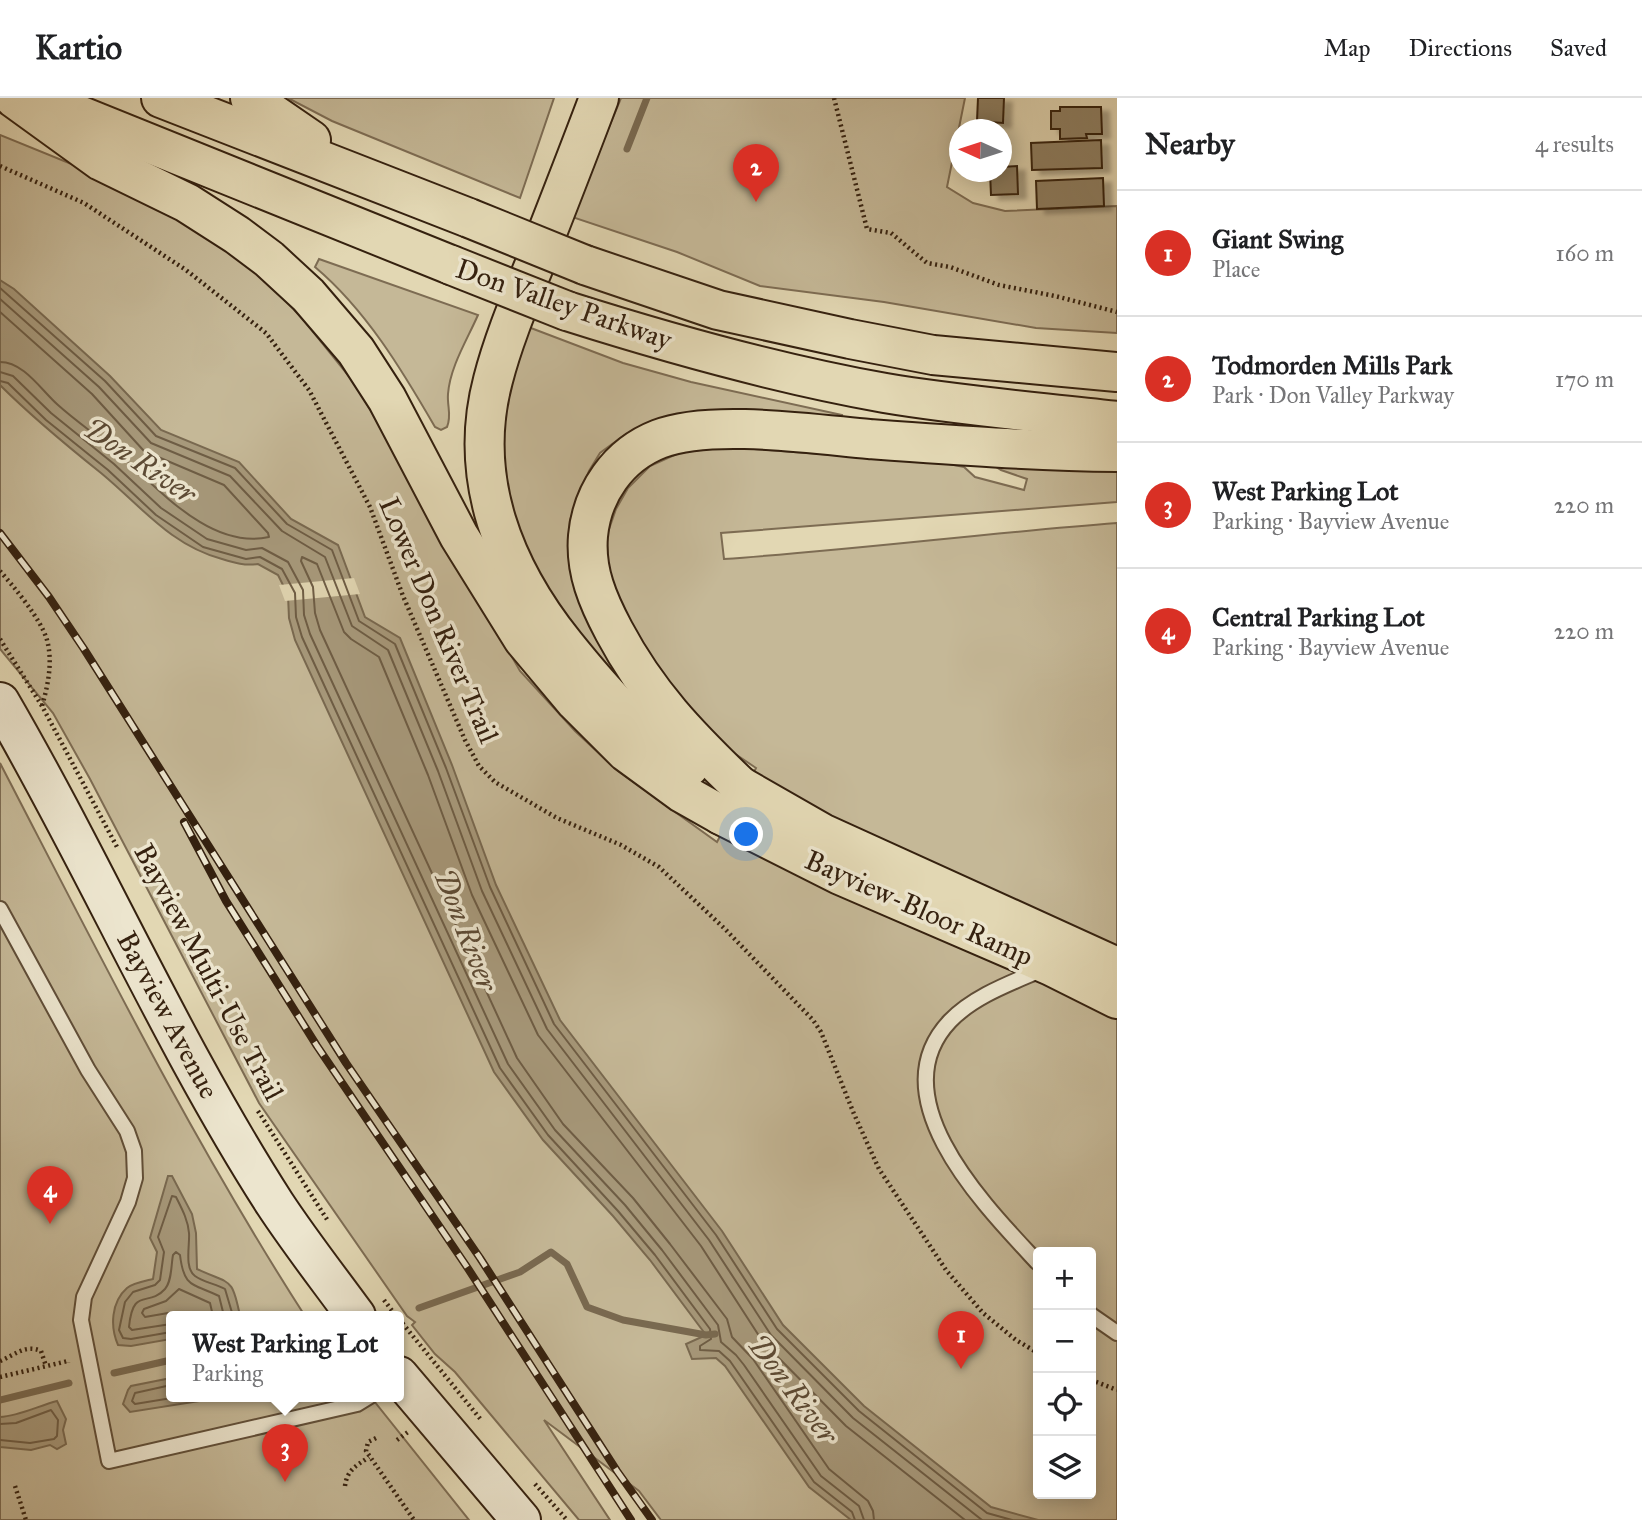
<!DOCTYPE html>
<html lang="en">
<head>
<meta charset="utf-8">
<style>
  body { margin:0; font-family:"IM FELL Great Primer",serif; background:#f6f6f6; color:#202124 }
  .controls { position:absolute; right:21px; bottom:21px; display:grid; overflow:hidden; border-radius:7px; box-shadow:0 4px 18px #0003 }
  .controls button { width:63px; height:63px; display:grid; place-items:center; padding:0; border:0; border-bottom:2px solid #e0e0e0; background:#fff; color:#202124; font:35px sans-serif }
  .compass { position:absolute; left:949px; top:21px; width:63px; height:63px; border-radius:50%; background:#fff; box-shadow:0 4px 18px #0003; rotate:273deg }
  .you { position:absolute; left:747px; top:737px; width:24px; height:24px; margin:-18px; border:5px solid #fff; border-radius:50%; background:#1a73e8; box-shadow:0 0 0 10px #1a73e833 }
  .badge { display:grid; place-items:center; width:46px; height:46px; border-radius:50%; background:#d93025; color:#fff; font-size:23px; font-weight:700 }
  .pin { position:absolute; translate:-50% -58px; filter:drop-shadow(0 2px 4px #0008) }
  .pin::after { content:''; position:absolute; top:37px; width:24px; height:21px; background:inherit; clip-path:polygon(0 0,100% 0,50% 100%) }
  .popup { position:absolute; left:166px; top:1213px; width:238px; height:91px; box-sizing:border-box; display:grid; place-content:center; border-radius:7px; background:#fff; filter:drop-shadow(0 2px 5px #0005); font-size:23px; white-space:nowrap; color:#757577 }
  .popup b { font-size:26px; color:#202124 }
  .popup::after { content:''; position:absolute; left:50%; top:100%; margin-left:-14px; border:14px solid transparent; border-top-color:#fff }
  .list { margin:0; padding:0; list-style:none }
  h2 { display:flex; justify-content:space-between; align-items:center; height:91px; margin:0; padding:0 28px; font-size:30px }
  h2 small { font-size:23px; font-weight:400; color:#757577 }
  .list li { display:grid; grid-template-columns:46px 1fr auto; gap:21px; align-items:center; box-sizing:border-box; height:126px; padding:0 28px; border-top:2px solid #e0e0e0 }
  .list b { display:block; font-size:26px; white-space:nowrap }
  .list p { margin:0; font-size:23px; white-space:nowrap; color:#757577 }
  .list em { font-size:23px; font-style:normal; color:#757577 }
  .icon { flex:none; width:38px; height:38px; fill:none; stroke:currentColor; stroke-width:2; stroke-linecap:round; stroke-linejoin:round }
  .map { position:relative; flex:none; width:1117px; height:1422px; overflow:hidden }
  header { display:flex; align-items:center; gap:42px; box-sizing:border-box; height:98px; padding:0 35px; background:#fff; border-bottom:2px solid #e0e0e0 }
  header strong { font-size:33px }
  nav { display:flex; gap:38px; margin-inline-start:auto; font-size:24px }
  main { display:flex }
  aside { flex:1; background:#fff }
  .map>svg:first-child { display:block }
</style>
</head>
<body>
<header>
<strong>Kartio</strong>
<nav><a>Map</a><a>Directions</a><a>Saved</a></nav>
</header>
<main>
<div class="map">
<svg width="1117" height="1422" viewBox="0 0 1117 1422">
  <defs>
    <filter id="shadow"><feDropShadow dx="8" dy="4.5" stdDeviation="2" flood-color="#0004"/></filter>
  </defs>
  <rect width="100%" height="100%" fill="#e2d7b3"/>
  <filter id="stains"><feTurbulence type="fractalNoise" baseFrequency=".00286" numOctaves="4"/><feColorMatrix values="0 0 0 0 .2 0 0 0 0 .09 0 0 0 0 .02 0 0 0 .5 -.17"/></filter>
  <radialGradient id="worn" r=".72"><stop offset=".6" stop-color="#630" stop-opacity="0"/><stop offset="1" stop-color="#630" stop-opacity=".3"/></radialGradient>
  <g fill="#c5b897" stroke="#7d6c53" stroke-width="2" fill-rule="evenodd">
    <polygon points="288,0 554,0 520,100 332,23"/>
    <polygon points="621,0 965,0 947,89 973,105 1005,113 1117,108 1117,235 1036,230 884,204 760,188 677,154 572,119"/>
    <path d="M0,37L96,76L166,113L259,175L302,220L356,287L520,573L575,633L618,673L717,744L756,670L722,647L677,605L621,509L608,470L607,437L616,411L628,390L650,368L681,354L728,349L949,366L964,369L975,379L1024,392L1027,381L1001,372L990,365L1117,370V404L721,435L724,461C855,452 986,435 1117,425V1422H661L639,1393L544,1322L610,1422H579L455,1274L435,1256L412,1227L415,1224L407,1218L259,1005L90,681L53,615L0,551ZM1038,1154H1091V1396H1038Z"/>
    <path d="M319,161L478,217C467,242 450,269 448,296C447,309 452,317 447,329L441,332L435,329C402,272 366,212 315,169Z"/>
    <path d="M523,227L623,265L691,284L842,317L840,325L650,324L623,338L600,355L589,373L570,422L568,451L573,476L640,606C624,590 605,574 591,556C532,481 488,398 504,300C508,276 516,251 523,227Z"/>
    <path d="M0,665C97,852 191,1041 305,1218H171V1298H370L469,1422H0Z"/>
  </g>
  <g fill="#a7997b" stroke="#796950" stroke-width="2">
    <path d="M0,182L14,191L110,278L161,332L239,364L291,421L338,447L365,519L400,540L452,667L496,787L560,922L722,1133L783,1227L864,1308L991,1409L1038,1422H851L809,1389L725,1268L716,1260L692,1261L686,1246L706,1237L650,1162L613,1118L543,1042L494,974L295,542L289,520L288,497L278,477L258,466C245,468 235,465 222,461C170,447 141,408 101,375C66,347 32,319 0,287Z"/>
    <path d="M168,1078H172L192,1116L196,1135L197,1171C231,1187 232,1178 240,1218H171V1241L131,1248L118,1247C110,1229 111,1204 127,1190C133,1185 145,1183 153,1181L157,1154L150,1140Z"/>
    <polygon points="171,1280 171,1298 231,1298 130,1314 123,1306 128,1292 131,1288"/>
    <path d="M57,1303L66,1321L63,1332L66,1346L57,1351L50,1347L31,1352L0,1349V1319C19,1318 38,1308 57,1303Z"/>
  </g>
  <polygon fill="#e2d7b3" points="354,480 360,496 285,503 279,487"/>
  <g fill="none" stroke-linecap="round" stroke-linejoin="round">
    <g stroke="#6e5d45" stroke-width="2">
      <polyline points="0,190 105,283 156,338 235,370 287,426 332,452 359,523 395,546 446,670 490,789 554,926 716,1137 777,1231 859,1313 987,1415 1012,1422"/>
      <polyline points="0,201 99,289 151,345 230,378 282,433 325,459 352,528 388,552 438,673 482,793 547,931 709,1142 771,1237 853,1320 982,1422"/>
      <path d="M0,214L92,296L144,353L224,387L268,435L269,439C211,452 160,392 121,358C101,340 78,325 58,307C41,292 24,264 0,264"/>
      <polyline points="0,274 13,278 51,315 114,366 161,410 207,441 246,452 262,450 288,464 303,492 304,517 310,536 508,966 555,1032 625,1107 662,1152 718,1227 721,1244 736,1257 744,1267 821,1378 859,1408 864,1422"/>
      <polyline points="0,283 8,285 46,322 108,372 156,417 203,449 246,461 260,459 282,471 295,495 296,519 302,539 500,970 548,1037 618,1113 655,1157 710,1231 711,1241 700,1248 700,1252 719,1253 730,1263 814,1384 852,1414 855,1422"/>
      <polyline points="182,1218 168,1215 145,1219 142,1215 144,1211 166,1203 179,1191 210,1205 213,1218"/>
      <path d="M171,1226L132,1232L129,1229C133,1188 148,1210 165,1191C172,1183 171,1167 173,1157L176,1154L180,1157C184,1190 192,1185 219,1198L224,1218"/>
      <path d="M171,1234L131,1241L123,1240L119,1232L125,1204L133,1194L155,1187L160,1182L164,1154L158,1139L172,1098L176,1099C182,1111 188,1122 189,1135C190,1147 184,1170 195,1178C203,1184 216,1186 225,1191L233,1218"/>
      <polyline points="171,1287 135,1295 132,1303 135,1306 184,1298"/>
      <polyline points="0,1326 16,1325 51,1312 58,1322 57,1338 54,1341 30,1345 0,1342"/>
      <polyline points="874,1422 873,1413 868,1403 829,1371 753,1261 732,1239 727,1221 670,1146 633,1100 563,1026 517,960 320,532 315,515 313,489 301,463 302,459 317,466 344,534 351,541 379,559 428,677 472,797 538,937 701,1148 763,1244 846,1328 965,1422"/>
    </g>
    <g stroke="#796950" stroke-width="7">
      <polyline points="627,51 647,0"/>
      <polyline points="419,1210 520,1174 551,1154 567,1166 587,1209 623,1222 706,1237 715,1236"/>
      <polyline points="114,1275 171,1262"/>
      <polyline points="0,1302 69,1285"/>
    </g>
  </g>
  <g fill="#8f8064" stroke="#35210f" stroke-width="2" filter="url(#shadow)">
    <polygon points="978,0 1004,0 1003,25 977,23"/>
    <polygon points="1060,9 1101,9 1102,36 1086,36 1087,40 1060,41 1060,31 1051,31 1051,13 1060,13"/>
    <polygon points="1101,42 1102,70 1032,72 1031,45"/>
    <polygon points="1017,68 1018,96 991,97 990,74 1002,74 1002,69"/>
    <polygon points="1103,80 1104,108 1037,111 1036,83"/>
  </g>
  <g fill="none" stroke-linecap="round" stroke-linejoin="round">
    <defs>
      <g id="service">
        <polyline points="0,811 88,972 127,1033 134,1053 135,1080 128,1104 84,1199 81,1222 109,1363 357,1306 370,1298"/>
        <path d="M1038,1165C987,1110 877,1000 950,923C974,898 1011,885 1043,871"/>
        <polyline points="1091,1217 1117,1235"/>
      </g>
      <g id="secondary">
        <path d="M0,604C96,769 172,946 275,1106C300,1144 329,1181 356,1218"/>
        <polyline points="399,1278 521,1422"/>
      </g>
      <g id="primary">
        <polyline points="740,688 822,735 1117,869"/>
        <polyline points="721,717 840,777 1051,868 1117,901"/>
      </g>
      <g id="motorway">
        <polyline points="14,0 101,63 187,105 237,137 269,161 308,197 356,253 387,301 459,438 523,541 575,603 626,654 682,695 721,717"/>
        <polyline points="161,0 469,120"/>
        <polyline points="250,0 311,42"/>
        <path d="M599,0C578,56 556,112 534,168C519,205 503,243 493,282C467,380 504,471 565,547C602,593 640,636 689,669"/>
        <polyline points="44,3 451,167"/>
        <polyline points="585,167 718,212 850,241 933,257 1117,274"/>
        <path d="M567,213C671,246 778,276 885,295C962,308 1040,314 1117,323"/>
        <path d="M740,688C688,638 648,597 614,533C598,503 585,473 588,438C592,395 618,357 659,341C710,321 813,336 869,341C952,347 1034,353 1117,354"/>
      </g>
    </defs>
    <use href="#service" stroke="#604e38" stroke-width="18"/>
    <use href="#secondary" stroke="#35210f" stroke-width="42"/>
    <use href="#primary" stroke="#35210f" stroke-width="42"/>
    <use href="#motorway" stroke="#35210f" stroke-width="42"/>
    <g stroke="#35210f" stroke-width="4.5" stroke-dasharray="2 3.5" stroke-linecap="butt">
      <polyline points="834,0 867,131 891,135 927,165 950,169 999,187 1055,198 1117,214"/>
      <polyline points="0,68 84,105 186,172 266,235 309,292 370,409 403,498 465,642 479,668 495,684 557,720 621,747 659,769 725,831 813,922 821,934 854,1016 879,1071 946,1172 983,1215 1016,1242 1038,1255"/>
      <path d="M0,473C14,489 41,521 47,542C53,564 48,587 42,608"/>
      <polyline points="0,541 42,608 117,749"/>
      <polyline points="258,1013 328,1123"/>
      <polyline points="384,1202 396,1218"/>
      <polyline points="399,1221 482,1323"/>
      <path d="M0,1263C15,1257 25,1246 41,1253L46,1268"/>
      <polyline points="0,1279 68,1263 68,1265"/>
      <polyline points="1091,1282 1117,1292"/>
      <polyline points="376,1340 368,1344 366,1353 414,1422"/>
      <polyline points="397,1342 408,1334"/>
      <polyline points="535,1386 567,1422"/>
      <polyline points="15,1388 26,1422"/>
      <path d="M345,1388C347,1372 356,1368 369,1359"/>
    </g>
    <use href="#service" stroke="#ece5ce" stroke-width="14"/>
    <use href="#secondary" stroke="#ece5ce" stroke-width="38"/>
    <use href="#primary" stroke="#e2d7b3" stroke-width="38"/>
    <use href="#motorway" stroke="#e2d7b3" stroke-width="38"/>
    <defs>
      <g id="rail">
        <polyline points="0,435 49,499 84,551 346,965 480,1160 617,1373 652,1422"/>
        <polyline points="184,724 226,803 317,948 467,1169 631,1422"/>
      </g>
    </defs>
    <use href="#rail" stroke="#35210f" stroke-width="8"/>
    <use href="#rail" stroke="#ece5ce" stroke-width="5" stroke-dasharray="16" stroke-linecap="butt"/>
    <defs>
      <g id="motorway-bridge">
        <polyline points="469,120 585,167"/>
        <polyline points="451,167 567,213"/>
      </g>
    </defs>
    <use href="#motorway-bridge" stroke="#35210f" stroke-width="42" stroke-linecap="butt"/>
    <use href="#motorway-bridge" stroke="#e2d7b3" stroke-width="38"/>
  </g>
  <g text-anchor="middle" dominant-baseline="central" stroke-width="7" stroke-linejoin="round" paint-order="stroke">
    <g font-size="28" fill="#35210f" stroke="#ece5ce">
      <text transform="translate(564 206) rotate(19)">Don Valley Parkway</text>
      <text transform="translate(439 522) rotate(67)">Lower Don River Trail</text>
      <text transform="translate(919 810) rotate(24)">Bayview-Bloor Ramp</text>
      <text transform="translate(209 874) rotate(62)">Bayview Multi-Use Trail</text>
      <text transform="translate(168 917) rotate(62)">Bayview Avenue</text>
    </g>
    <g font-size="30" font-style="italic" fill="#5d4b35" stroke="#ece5ce">
      <text transform="translate(140 363) rotate(34)">Don River</text>
      <text transform="translate(466 832) rotate(69)">Don River</text>
      <text transform="translate(793 1291) rotate(53)">Don River</text>
    </g>
  </g>
  <rect width="100%" height="100%" filter="url(#stains)"/>
  <rect width="100%" height="100%" fill="url(#worn)"/>
</svg>
<div class="controls">
<button>+</button>
<button>−</button>
<button><svg class="icon" aria-label="locate" viewBox="0 0 24 24"><circle cx="12" cy="12" r="6"/><path d="M12 2v4M12 18v4M2 12h4M18 12h4"/></svg></button>
<button><svg class="icon" aria-label="layers" viewBox="0 0 24 24"><path d="M12 4l9 5-9 5-9-5zM3 14l9 5 9-5"/></svg></button>
</div>
<svg class="compass" viewBox="-18 -18 36 36"><path d="M0-13l5 13h-10z" fill="#e53935"/><path d="M0 13l5-13h-10z" fill="#757577"/></svg>
<div class="you"></div>
<div class="pin badge" style="left:961px;top:1271px">1</div>
<div class="pin badge" style="left:756px;top:104px">2</div>
<div class="pin badge" style="left:285px;top:1384px">3</div>
<div class="popup"><b>West Parking Lot</b>Parking</div>
<div class="pin badge" style="left:50px;top:1126px">4</div>
</div>
<aside>
<h2>Nearby<small>4 results</small></h2>
<ul class="list">
<li><span class="badge">1</span><div><b>Giant Swing</b><p>Place</p></div><em>160 m</em></li>
<li><span class="badge">2</span><div><b>Todmorden Mills Park</b><p>Park · Don Valley Parkway</p></div><em>170 m</em></li>
<li><span class="badge">3</span><div><b>West Parking Lot</b><p>Parking · Bayview Avenue</p></div><em>220 m</em></li>
<li><span class="badge">4</span><div><b>Central Parking Lot</b><p>Parking · Bayview Avenue</p></div><em>220 m</em></li>
</ul>
</aside>
</main>
</body>
</html>
